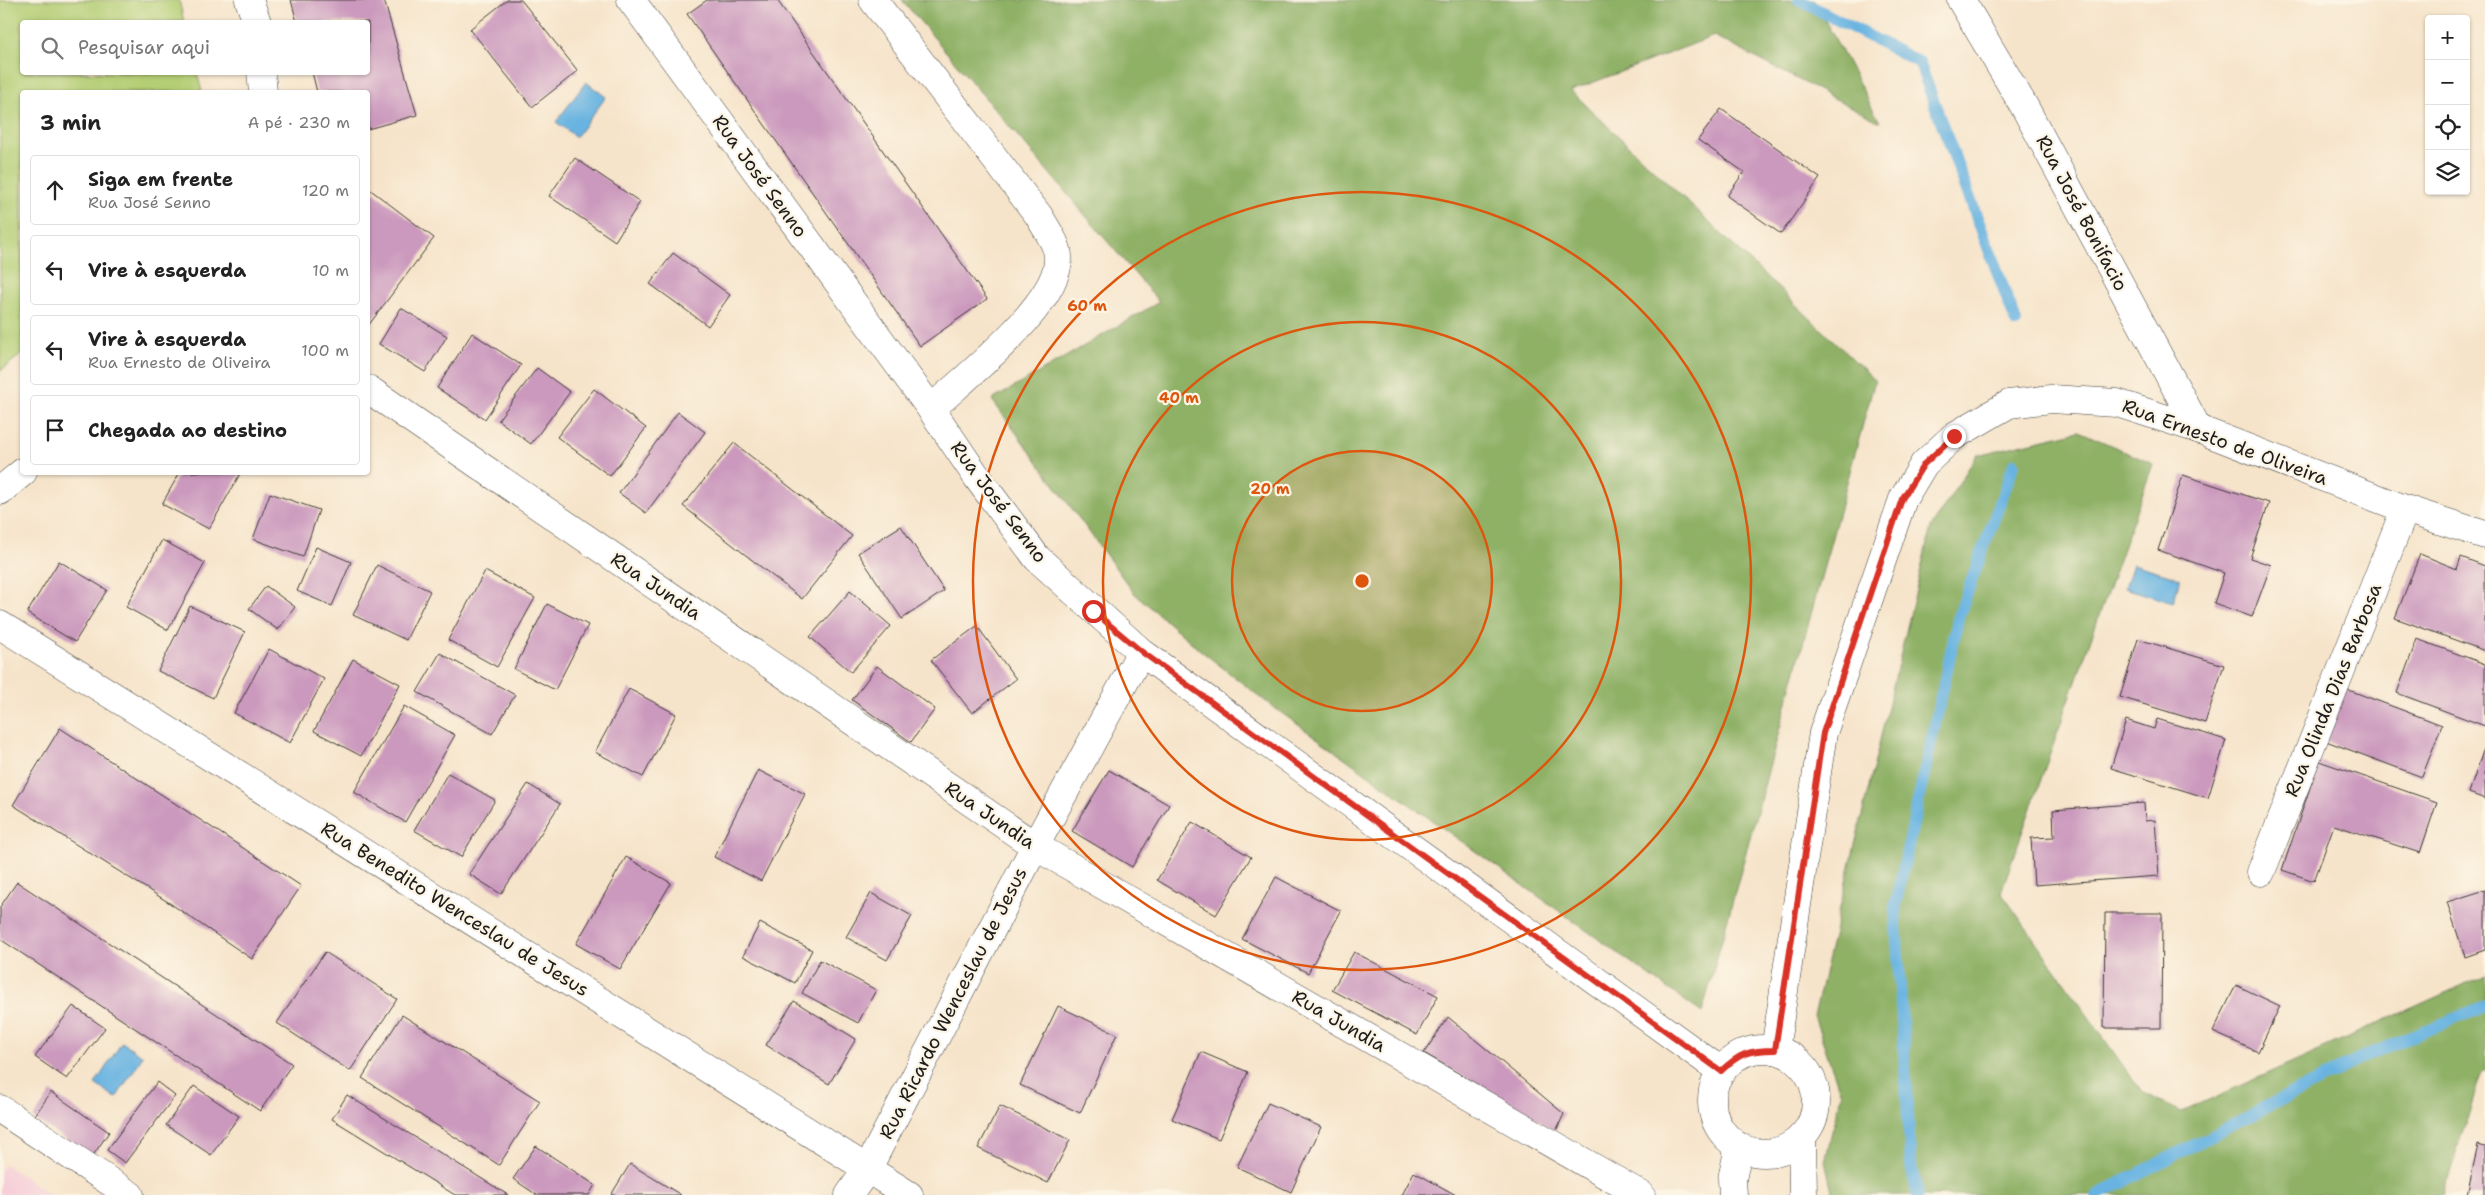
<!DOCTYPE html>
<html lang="pt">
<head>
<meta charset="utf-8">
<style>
  body { margin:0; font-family:"Shantell Sans",sans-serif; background:#f2f2f2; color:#222 }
  .controls { position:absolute; right:15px; top:15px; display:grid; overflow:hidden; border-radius:5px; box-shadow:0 1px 4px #0004 }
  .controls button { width:45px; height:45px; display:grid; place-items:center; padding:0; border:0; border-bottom:1px solid #e0e0e0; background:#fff; color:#222; font:25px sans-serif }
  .stop { position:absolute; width:15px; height:15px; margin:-11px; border:4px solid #d93025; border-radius:50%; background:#fff }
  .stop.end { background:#d93025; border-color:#fff; box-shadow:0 1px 5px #0008 }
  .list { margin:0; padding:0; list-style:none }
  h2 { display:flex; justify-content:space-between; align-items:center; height:65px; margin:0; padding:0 20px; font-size:21px }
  h2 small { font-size:16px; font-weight:400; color:#767676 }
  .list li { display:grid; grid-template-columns:32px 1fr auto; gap:15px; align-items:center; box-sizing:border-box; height:70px; margin:0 10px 10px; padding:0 10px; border:1px solid #e0e0e0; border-radius:5px }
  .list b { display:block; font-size:19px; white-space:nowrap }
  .list p { margin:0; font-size:16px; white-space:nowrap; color:#767676 }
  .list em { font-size:16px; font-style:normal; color:#767676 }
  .icon { flex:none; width:28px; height:28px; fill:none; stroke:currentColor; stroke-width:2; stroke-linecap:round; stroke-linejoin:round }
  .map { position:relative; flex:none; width:2485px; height:1195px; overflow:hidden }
  .search { position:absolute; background:#fff; box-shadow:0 1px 4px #0004; left:20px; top:20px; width:350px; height:55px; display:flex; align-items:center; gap:12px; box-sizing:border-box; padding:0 18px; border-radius:5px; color:#767676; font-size:19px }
  .panel { position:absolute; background:#fff; box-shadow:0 1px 4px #0004; left:20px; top:90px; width:350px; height:385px; border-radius:5px }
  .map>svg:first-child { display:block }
</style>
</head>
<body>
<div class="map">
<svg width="2485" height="1195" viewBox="0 0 2485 1195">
  <rect width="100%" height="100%" fill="#fcf5e5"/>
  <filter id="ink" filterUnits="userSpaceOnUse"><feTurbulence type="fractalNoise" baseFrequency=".02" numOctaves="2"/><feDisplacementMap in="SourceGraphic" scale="10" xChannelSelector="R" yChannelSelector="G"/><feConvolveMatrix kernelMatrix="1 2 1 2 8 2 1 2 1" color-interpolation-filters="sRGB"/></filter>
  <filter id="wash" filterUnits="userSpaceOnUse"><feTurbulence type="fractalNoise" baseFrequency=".0096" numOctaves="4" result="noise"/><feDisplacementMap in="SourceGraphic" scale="20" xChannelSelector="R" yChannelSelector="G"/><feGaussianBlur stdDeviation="1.12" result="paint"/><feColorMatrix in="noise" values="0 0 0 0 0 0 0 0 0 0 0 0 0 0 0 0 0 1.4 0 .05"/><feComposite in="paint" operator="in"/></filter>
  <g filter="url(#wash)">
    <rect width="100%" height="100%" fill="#f6e4ca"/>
    <polygon fill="#f6cfd8" points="5,1164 51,1195 0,1195 0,1173"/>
    <polygon fill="#b4ce74" stroke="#687548" points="0,0 179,0 184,22 22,22 22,72 197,73 202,92 22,92 22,354 0,371"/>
    <g fill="#8fb166" stroke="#566641">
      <polygon points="902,0 1814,0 1880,122 1714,36 1571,91 1875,380 1702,1013 1269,704 1200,650 1134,593 992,400 1159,302"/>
      <polygon points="2079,431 2153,464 2001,892 2143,1094 2182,1112 2485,975 2485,1070 2481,1074 2443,1195 1833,1195 1825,1161 1841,1094 1814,1016 1931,527 1977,455"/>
    </g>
    <g fill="#68b3e1" stroke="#42687e">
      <polygon points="586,82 606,97 576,137 556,122"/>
      <polygon points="2133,564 2180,578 2173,603 2125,588"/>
      <polygon points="122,1042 143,1056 116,1098 95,1084"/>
    </g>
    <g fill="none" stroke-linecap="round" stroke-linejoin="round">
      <g stroke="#68b3e1" stroke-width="12">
        <polyline points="1799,0 1919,62 2016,322"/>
        <polyline points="1918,1195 1911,1166 1895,906 1959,615 2014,464"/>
        <polyline points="2097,1195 2368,1055 2485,1006"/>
      </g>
    </g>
    <g id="blocks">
      <g fill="#cb99bd">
        <polygon points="291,0 384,0 417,115 368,129 368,92 317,92 312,72 368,72 368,22 297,22"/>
        <polygon points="507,0 521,0 578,71 532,107 470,29"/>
        <polygon points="707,0 777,0 987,299 920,346 687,14"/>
        <polygon points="1721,109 1820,178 1781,234 1727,196 1744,172 1698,140"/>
        <polygon points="575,158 640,202 615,241 549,196"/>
        <polygon points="368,188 434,238 368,326"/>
        <polygon points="673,253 730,295 708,326 650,284"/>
        <polygon points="401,308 447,336 425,372 379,344"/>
        <polygon points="472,333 521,365 485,419 437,388"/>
        <polygon points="537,368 570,392 531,444 498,420"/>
        <polygon points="594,389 646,428 610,476 557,437"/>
        <polygon points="678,412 705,432 646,513 619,493"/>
        <polygon points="734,443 852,536 802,599 683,506"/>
        <polygon points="180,472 241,472 209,529 162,504"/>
        <polygon points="2183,475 2269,503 2250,558 2271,565 2252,617 2214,603 2224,573 2158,550"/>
        <polygon points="270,493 319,510 303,557 253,539"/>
        <polygon points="901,526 944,591 902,619 858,553"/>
        <polygon points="162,540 205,563 168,630 126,607"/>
        <polygon points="316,547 351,562 332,606 297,591"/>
        <polygon points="2420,554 2457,569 2461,557 2485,566 2485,651 2395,618"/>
        <polygon points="59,561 107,590 75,642 27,613"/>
        <polygon points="377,565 430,591 406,640 353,615"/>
        <polygon points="485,571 535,598 497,667 448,640"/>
        <polygon points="266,586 295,607 278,630 249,609"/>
        <polygon points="850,591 891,626 851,672 810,637"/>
        <polygon points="547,604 588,625 555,690 514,669"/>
        <polygon points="190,606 245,632 213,698 158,671"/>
        <polygon points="977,626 1016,679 972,713 931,660"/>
        <polygon points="2138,639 2224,665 2205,723 2120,697"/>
        <polygon points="2417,639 2485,664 2485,726 2397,693"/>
        <polygon points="269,649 324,679 290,743 234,713"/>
        <polygon points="440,653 515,695 492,734 417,692"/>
        <polygon points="353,659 400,684 361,756 314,731"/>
        <polygon points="877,666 935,709 911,742 852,700"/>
        <polygon points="629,689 676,714 643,777 595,752"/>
        <polygon points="2346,689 2442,725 2422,777 2326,741"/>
        <polygon points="404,706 455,735 405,822 354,792"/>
        <polygon points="2157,719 2226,740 2208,798 2111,768 2126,720 2154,729"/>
        <polygon points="60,728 301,886 252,959 168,902 13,805"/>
        <polygon points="2485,745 2485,799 2469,793"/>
        <polygon points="2319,761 2437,802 2420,853 2334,825 2314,881 2282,870"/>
        <polygon points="758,770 805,794 761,881 714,857"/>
        <polygon points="1109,770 1169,805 1132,867 1072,831"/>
        <polygon points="448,773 495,800 461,857 414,830"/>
        <polygon points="528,784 560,804 501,894 469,874"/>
        <polygon points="2144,803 2145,821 2155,820 2159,876 2034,885 2031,838 2054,837 2053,810"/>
        <polygon points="1192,822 1251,857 1216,915 1157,880"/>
        <polygon points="626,857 671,883 620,969 576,944"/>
        <polygon points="1276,877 1341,911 1308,973 1242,939"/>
        <polygon points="17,882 292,1064 260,1111 0,939 0,907"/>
        <polygon points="2485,890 2485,950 2465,957 2447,902"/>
        <polygon points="871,893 912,916 887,960 846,937"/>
        <polygon points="2105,913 2162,913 2161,1028 2104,1028"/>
        <polygon points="760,923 812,950 795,983 743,956"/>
        <polygon points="325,952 397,999 350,1071 277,1023"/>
        <polygon points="1354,952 1438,996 1417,1035 1332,990"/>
        <polygon points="820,960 876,990 858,1023 802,993"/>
        <polygon points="2236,985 2280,1006 2258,1052 2213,1032"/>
        <polygon points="794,1001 856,1039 829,1084 766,1045"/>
        <polygon points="73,1006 105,1028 67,1079 35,1057"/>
        <polygon points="1058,1006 1117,1034 1080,1113 1020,1085"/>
        <polygon points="402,1015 540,1101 499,1165 362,1078"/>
        <polygon points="1448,1017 1564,1114 1556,1131 1424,1053"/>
        <polygon points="1201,1052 1248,1072 1219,1139 1172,1119"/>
        <polygon points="157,1082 175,1096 125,1163 107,1150"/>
        <polygon points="194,1086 239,1116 211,1155 166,1125"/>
        <polygon points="51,1092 109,1132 92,1157 33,1118"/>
        <polygon points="347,1095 508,1195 455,1195 332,1119"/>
        <polygon points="1268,1103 1321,1127 1291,1192 1237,1167"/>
        <polygon points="1000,1106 1070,1140 1048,1183 978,1148"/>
        <polygon points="2478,1145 2485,1147 2485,1195 2467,1195"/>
        <polygon points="536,1146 595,1185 589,1195 537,1195 513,1179"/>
        <polygon points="630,1164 681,1195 611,1195"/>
        <polygon points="1414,1172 1456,1195 1402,1195"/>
      </g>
    </g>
  </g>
  <g filter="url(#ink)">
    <use href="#blocks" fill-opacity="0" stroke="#3d3a36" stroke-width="1"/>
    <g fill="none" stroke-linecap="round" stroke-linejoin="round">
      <defs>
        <g id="minor">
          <polyline points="249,0 257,22"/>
          <polyline points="631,0 931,409 977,477 1037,558 1141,652 1721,1071"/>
          <path d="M873,0L1039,216C1045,227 1054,239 1057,250C1070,297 963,379 931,409"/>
          <polyline points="1961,0 2024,106 2198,429"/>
          <polyline points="261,72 263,92"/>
          <polyline points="368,389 1035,846 1641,1195"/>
          <polyline points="0,491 23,472"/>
          <polyline points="0,625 909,1195"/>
          <polyline points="2261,872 2405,509"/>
          <circle cx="1764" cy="1101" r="52"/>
          <polyline points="1775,1050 1823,733 1903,499 1924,464 1954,436 2009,404 2051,399 2117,403 2198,429 2405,509 2485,535"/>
          <polyline points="0,1109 130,1195"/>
          <polyline points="1802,1136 1803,1195"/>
          <polyline points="849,1195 868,1168 1035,846 1141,652"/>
          <polyline points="1733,1195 1732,1179 1739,1147"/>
        </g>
      </defs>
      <use href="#minor" stroke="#3d3a36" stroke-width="29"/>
      <use href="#minor" stroke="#fff" stroke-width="28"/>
    </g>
  </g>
  <g fill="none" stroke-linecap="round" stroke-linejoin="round" filter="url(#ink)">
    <path stroke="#d93025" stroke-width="6" d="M1093,611L1142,652L1721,1071C1740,1053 1749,1050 1775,1050L1823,733L1902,499L1924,464L1954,436"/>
  </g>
  <circle cx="1362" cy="581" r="130" fill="#de560d" fill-opacity=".12"/>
  <g fill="none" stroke="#de560d" stroke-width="2.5">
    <circle cx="1362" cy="581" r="130"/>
    <circle cx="1362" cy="581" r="259"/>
    <circle cx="1362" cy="581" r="389"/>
  </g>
  <g text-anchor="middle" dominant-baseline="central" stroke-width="4.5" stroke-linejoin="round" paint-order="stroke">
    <g font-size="19" fill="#1c1c1c" stroke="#fcf5e5">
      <text transform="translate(760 176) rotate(54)">Rua José Senno</text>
      <text transform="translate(2082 213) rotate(62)">Rua José Bonifacio</text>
      <text transform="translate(2225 442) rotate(20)">Rua Ernesto de Oliveira</text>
      <text transform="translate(999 502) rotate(53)">Rua José Senno</text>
      <text transform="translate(656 586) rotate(34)">Rua Jundia</text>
      <text transform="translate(2333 690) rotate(-68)">Rua Olinda Dias Barbosa</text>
      <text transform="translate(990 815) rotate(34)">Rua Jundia</text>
      <text transform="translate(455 909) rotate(32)">Rua Benedito Wenceslau de Jesus</text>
      <text transform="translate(953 1003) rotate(-63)">Rua Ricardo Wenceslau de Jesus</text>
      <text transform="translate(1339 1021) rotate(30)">Rua Jundia</text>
    </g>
  </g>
  <circle cx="1362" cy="581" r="8" fill="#de560d" stroke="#fcf5e5" stroke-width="2.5"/>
  <g font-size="15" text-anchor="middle" font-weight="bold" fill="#de560d" stroke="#fcf5e5" stroke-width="4.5" stroke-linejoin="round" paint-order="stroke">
    <text x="1087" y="311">60 m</text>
    <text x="1179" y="403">40 m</text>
    <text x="1270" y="494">20 m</text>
  </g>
</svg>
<div class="controls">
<button>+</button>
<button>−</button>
<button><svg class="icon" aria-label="locate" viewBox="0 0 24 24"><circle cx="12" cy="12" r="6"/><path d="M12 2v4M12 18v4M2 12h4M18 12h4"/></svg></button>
<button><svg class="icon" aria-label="layers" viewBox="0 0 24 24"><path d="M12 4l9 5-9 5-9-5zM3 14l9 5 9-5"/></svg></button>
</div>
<div class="stop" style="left:1093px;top:611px"></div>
<div class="stop end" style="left:1954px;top:436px"></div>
<div class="search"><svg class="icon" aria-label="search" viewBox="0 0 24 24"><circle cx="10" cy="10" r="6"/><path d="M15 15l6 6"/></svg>Pesquisar aqui</div>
<section class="panel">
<h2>3 min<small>A pé · 230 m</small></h2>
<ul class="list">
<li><svg class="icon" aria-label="ahead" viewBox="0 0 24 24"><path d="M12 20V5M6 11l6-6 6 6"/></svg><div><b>Siga em frente</b><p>Rua José Senno</p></div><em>120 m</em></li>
<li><svg class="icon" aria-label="left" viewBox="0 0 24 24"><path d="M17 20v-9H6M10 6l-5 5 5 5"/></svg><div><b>Vire à esquerda</b></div><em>10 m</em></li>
<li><svg class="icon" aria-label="left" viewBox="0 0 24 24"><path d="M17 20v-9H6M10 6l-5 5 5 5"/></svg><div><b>Vire à esquerda</b><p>Rua Ernesto de Oliveira</p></div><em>100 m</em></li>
<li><svg class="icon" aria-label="arrive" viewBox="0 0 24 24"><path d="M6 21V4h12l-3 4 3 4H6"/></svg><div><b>Chegada ao destino</b></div></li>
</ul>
</section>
</div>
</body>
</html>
